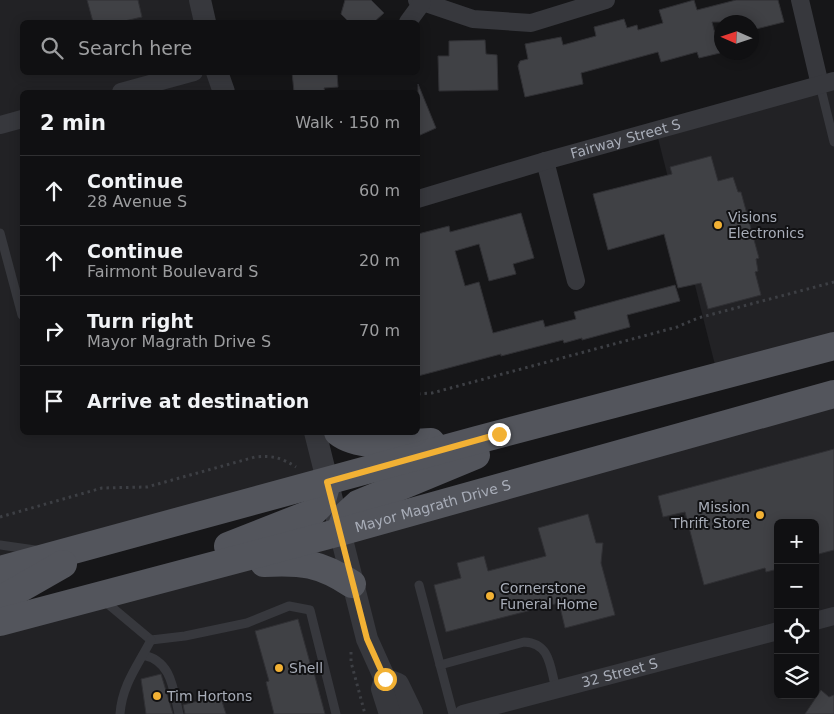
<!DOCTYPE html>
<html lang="en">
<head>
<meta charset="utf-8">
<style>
  body { margin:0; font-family:"DejaVu Sans",sans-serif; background:#19191b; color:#f1f3f6 }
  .controls { position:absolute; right:15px; bottom:15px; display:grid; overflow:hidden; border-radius:8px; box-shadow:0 2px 12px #0003 }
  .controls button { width:45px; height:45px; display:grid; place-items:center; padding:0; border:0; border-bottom:1px solid #303032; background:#101012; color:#f1f3f6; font:25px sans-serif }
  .compass { position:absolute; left:714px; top:15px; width:45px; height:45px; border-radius:50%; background:#101012; box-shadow:0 2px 12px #0003; rotate:273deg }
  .stop { position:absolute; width:15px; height:15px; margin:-11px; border:4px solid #f2b134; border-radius:50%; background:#fff }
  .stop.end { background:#f2b134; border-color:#fff; box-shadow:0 1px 5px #0008 }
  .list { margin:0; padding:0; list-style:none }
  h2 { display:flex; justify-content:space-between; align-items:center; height:65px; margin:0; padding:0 20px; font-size:21px }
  h2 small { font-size:16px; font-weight:400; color:#9c9d9f }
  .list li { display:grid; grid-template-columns:32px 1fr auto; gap:15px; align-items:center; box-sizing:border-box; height:70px; padding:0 20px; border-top:1px solid #303032 }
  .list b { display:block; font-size:19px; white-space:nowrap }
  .list p { margin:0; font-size:16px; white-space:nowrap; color:#9c9d9f }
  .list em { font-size:16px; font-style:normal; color:#9c9d9f }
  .icon { flex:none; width:28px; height:28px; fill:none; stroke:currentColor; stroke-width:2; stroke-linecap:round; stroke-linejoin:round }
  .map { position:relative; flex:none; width:834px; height:714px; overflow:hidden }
  .search { position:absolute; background:#101012; box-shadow:0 2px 12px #0003; left:20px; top:20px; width:400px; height:55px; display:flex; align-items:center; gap:12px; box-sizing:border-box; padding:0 18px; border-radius:8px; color:#9c9d9f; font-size:19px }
  .panel { position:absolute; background:#101012; box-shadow:0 2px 12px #0003; left:20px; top:90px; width:400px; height:345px; border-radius:8px }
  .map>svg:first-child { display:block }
</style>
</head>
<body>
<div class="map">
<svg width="834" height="714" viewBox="0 0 834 714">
  <rect width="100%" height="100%" fill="#161618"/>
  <g fill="#222225" fill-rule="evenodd">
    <polygon points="0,0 200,0 205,22 22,22 22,72 217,73 223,92 22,92 22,432 315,433 327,482 0,570"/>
    <polygon points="834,81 834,346 718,377 656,130"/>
    <path d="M834,396V714H0V622ZM778,523H815V695H778Z"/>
  </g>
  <g fill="#404145" stroke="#303034">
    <polygon points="87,0 138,0 142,17 120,22 93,22"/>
    <polygon points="345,0 371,0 384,13 374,22 349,22 341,14"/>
    <polygon points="694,0 697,10 736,0 778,0 784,22 752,30 752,22 712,22 720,53 699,58 697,52 661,62 658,52 581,73 583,84 525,97 518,66 520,61 528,59 525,44 561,37 563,45 596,36 594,27 624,19 627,28 637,25 638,30 663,23 659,10"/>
    <polygon points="485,40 486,54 497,55 498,90 439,91 438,56 449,56 449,41"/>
    <polygon points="292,72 337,72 338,87 324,88 325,92 294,92"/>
    <polygon points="418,84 436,128 418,136"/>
    <polygon points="711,156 718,181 733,177 738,192 741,192 759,258 756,259 758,271 755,272 761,295 708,309 701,283 678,288 664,234 608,250 593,194 672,174 670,167"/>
    <polygon points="521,213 534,258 513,264 516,274 489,281 479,244 455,251 465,286 479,282 493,333 543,320 545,327 576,319 574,312 675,285 680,301 627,315 630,327 582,340 582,338 564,343 563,340 501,356 501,354 418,376 418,234 449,226 450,232"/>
    <polygon points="834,449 834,550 815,555 815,523 778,523 778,569 766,572 765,568 704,585 685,512 663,517 658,496"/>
    <polygon points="588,514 596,543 603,543 601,563 615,615 565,628 559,603 446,632 434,585 461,578 457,563 484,556 488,571 546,556 538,528"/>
    <polygon points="298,619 312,670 313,669 325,714 274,714 266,682 269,681 255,631"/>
    <polygon points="161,674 173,714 146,714 141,679"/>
    <polygon points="821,690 829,697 834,695 834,714 805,714"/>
    <polygon points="220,695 226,714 185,714 183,705"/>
  </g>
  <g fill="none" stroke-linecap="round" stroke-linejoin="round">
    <g stroke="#3d3f44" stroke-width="3" stroke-dasharray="2.5 4" stroke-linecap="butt">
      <polyline points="418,394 432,393 677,327 698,318 834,282"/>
      <path d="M0,517L102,488L147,487L255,457C272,455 282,458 296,467"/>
      <polyline points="351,652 351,662 365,714"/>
    </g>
    <g stroke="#37383d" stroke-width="9">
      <polyline points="820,85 834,142"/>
      <polyline points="0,233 22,315"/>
      <polyline points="0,545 35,550"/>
      <polyline points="419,585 453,714"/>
      <polyline points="102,599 151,640 185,636 247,623 289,606 310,610 336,714"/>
      <path d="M143,655C172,661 173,689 179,714"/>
      <path d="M440,665L524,642C551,643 550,668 556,689"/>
      <path d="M120,714C122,685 138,665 151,640"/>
    </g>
    <g stroke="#37383d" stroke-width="18">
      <polyline points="417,0 473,19 531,23 606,0"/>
      <polyline points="800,0 820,85"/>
      <polyline points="408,22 422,3"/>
      <polyline points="121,92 194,72"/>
      <polyline points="0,125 22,119"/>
      <polyline points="545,161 576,281"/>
      <path id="s1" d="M418,199L545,161L834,81"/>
      <polyline points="815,621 834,616"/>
      <path id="s2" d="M463,714L778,631"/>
    </g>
    <g stroke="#37383d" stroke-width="22">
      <polyline points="200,0 205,22"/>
      <polyline points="217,72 224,92"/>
      <polyline points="315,432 367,639 385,679 398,684 412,713"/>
      <polyline points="385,679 382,689 390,714"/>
    </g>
    <g stroke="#53555c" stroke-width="28">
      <path d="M338,432C359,449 405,443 431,442"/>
      <polyline points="340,532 346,515 358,504 476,455"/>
      <polyline points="228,546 312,513 321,504 327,482"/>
      <path d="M264,563C302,561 320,563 352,584"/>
      <polyline points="0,570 477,440 834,346"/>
      <polyline points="0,600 63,564"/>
      <path id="s3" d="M0,622L340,532L834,394"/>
    </g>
  </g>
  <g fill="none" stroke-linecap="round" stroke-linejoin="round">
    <polyline stroke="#f2b134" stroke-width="6" points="385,679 367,639 327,482 499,434"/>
  </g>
  <g fill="#f2b134" stroke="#111113" stroke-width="2">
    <circle cx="718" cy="225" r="5"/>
    <circle cx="760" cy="515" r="5"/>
    <circle cx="490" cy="596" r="5"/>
    <circle cx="279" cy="668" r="5"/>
    <circle cx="157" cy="696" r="5"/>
  </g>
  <g text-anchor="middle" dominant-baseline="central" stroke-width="4" stroke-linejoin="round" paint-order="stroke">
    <g font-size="14" fill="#a8adb8" stroke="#111113">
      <text stroke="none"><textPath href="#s1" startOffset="216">Fairway Street S</textPath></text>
      <text stroke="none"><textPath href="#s3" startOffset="448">Mayor Magrath Drive S</textPath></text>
      <text stroke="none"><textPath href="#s2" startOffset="162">32 Street S</textPath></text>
    </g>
    <g font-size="14" fill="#a8adb8" stroke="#111113" text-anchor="start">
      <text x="728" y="217">Visions<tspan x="728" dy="16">Electronics</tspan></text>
      <text x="750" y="507" text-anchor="end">Mission<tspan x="750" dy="16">Thrift Store</tspan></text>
      <text x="500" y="588">Cornerstone<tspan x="500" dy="16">Funeral Home</tspan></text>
      <text x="289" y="668">Shell</text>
      <text x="167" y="696">Tim Hortons</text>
    </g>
  </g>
</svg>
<div class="controls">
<button>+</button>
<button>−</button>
<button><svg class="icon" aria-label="locate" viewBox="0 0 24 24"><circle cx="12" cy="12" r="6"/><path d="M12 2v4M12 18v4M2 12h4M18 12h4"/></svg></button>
<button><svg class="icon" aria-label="layers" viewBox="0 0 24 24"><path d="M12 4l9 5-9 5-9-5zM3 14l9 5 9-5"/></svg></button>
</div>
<svg class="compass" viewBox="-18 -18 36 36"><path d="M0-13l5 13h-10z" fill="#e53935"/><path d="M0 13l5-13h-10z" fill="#9c9d9f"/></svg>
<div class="stop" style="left:385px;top:679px"></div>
<div class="stop end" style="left:499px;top:434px"></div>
<div class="search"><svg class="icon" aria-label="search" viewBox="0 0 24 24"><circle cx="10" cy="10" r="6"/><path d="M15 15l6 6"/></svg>Search here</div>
<section class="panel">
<h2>2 min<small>Walk · 150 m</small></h2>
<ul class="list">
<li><svg class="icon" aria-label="ahead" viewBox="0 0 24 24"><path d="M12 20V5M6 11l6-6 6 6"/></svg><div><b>Continue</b><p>28 Avenue S</p></div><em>60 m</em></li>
<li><svg class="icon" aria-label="ahead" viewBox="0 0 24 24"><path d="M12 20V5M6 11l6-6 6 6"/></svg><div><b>Continue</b><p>Fairmont Boulevard S</p></div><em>20 m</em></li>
<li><svg class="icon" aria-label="right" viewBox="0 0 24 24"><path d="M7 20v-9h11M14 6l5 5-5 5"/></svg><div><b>Turn right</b><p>Mayor Magrath Drive S</p></div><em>70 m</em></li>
<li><svg class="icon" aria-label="arrive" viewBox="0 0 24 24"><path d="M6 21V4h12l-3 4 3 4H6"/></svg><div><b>Arrive at destination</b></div></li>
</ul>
</section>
</div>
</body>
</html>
